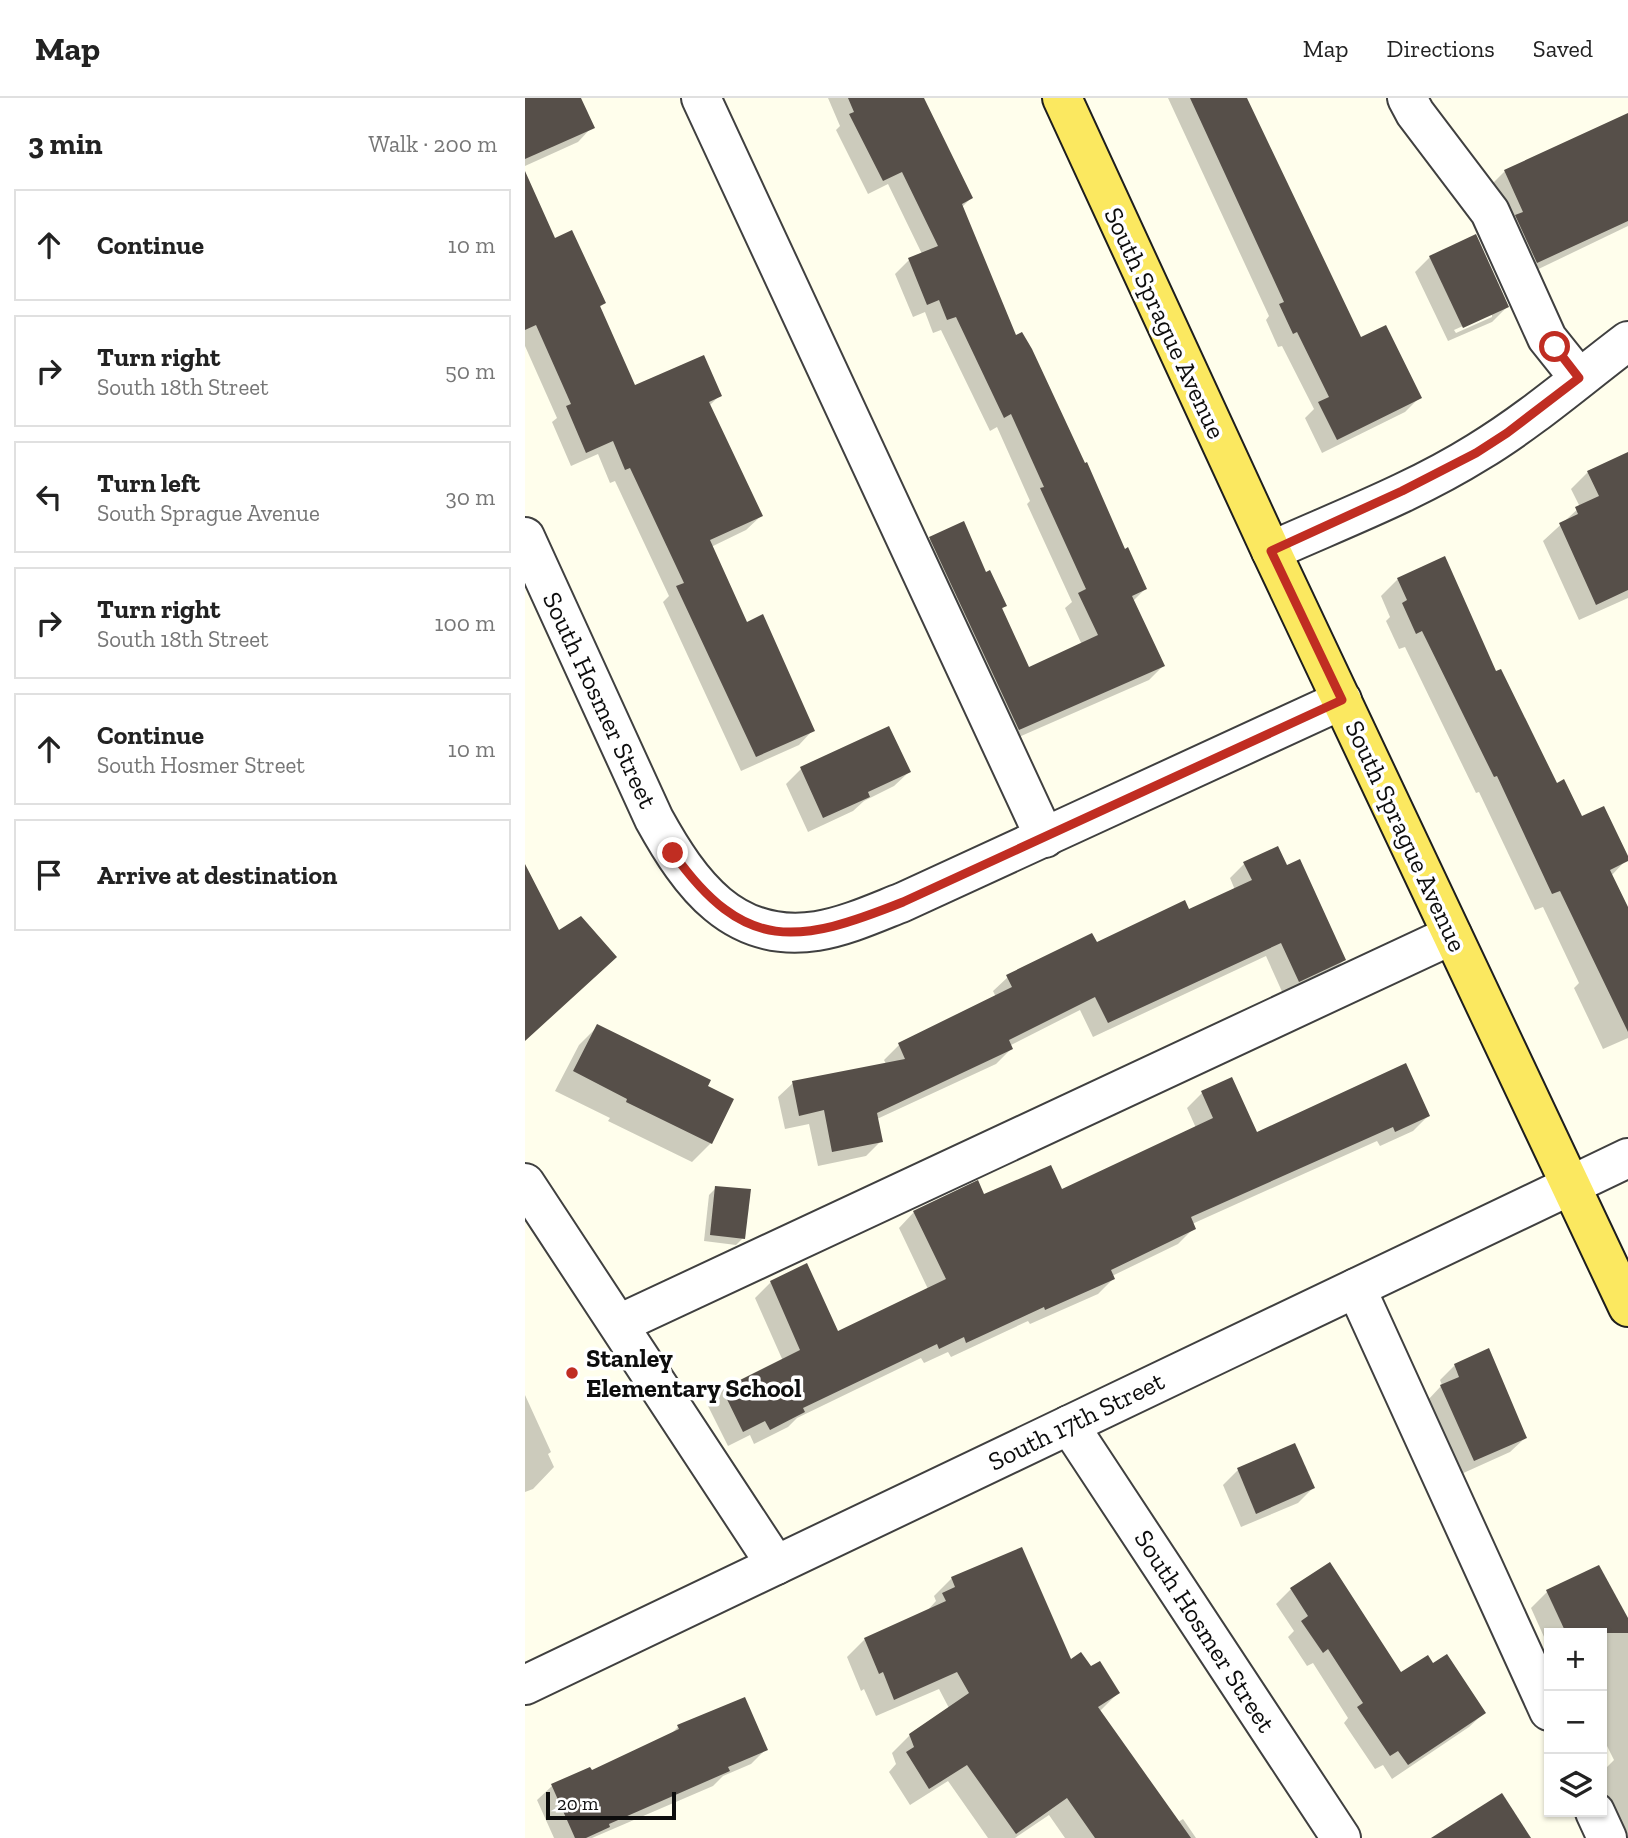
<!DOCTYPE html>
<html lang="en">
<head>
<meta charset="utf-8">
<style>
  body { margin:0; font-family:"Zilla Slab",serif; background:#f6f6f6; color:#222 }
  .controls { position:absolute; right:21px; bottom:21px; display:grid; overflow:hidden; border-radius:0px; box-shadow:0 2px 5px #0004 }
  .controls button { width:63px; height:63px; display:grid; place-items:center; padding:0; border:0; border-bottom:2px solid #e0e0e0; background:#fff; color:#222; font:35px sans-serif }
  .scale { position:absolute; left:21px; bottom:18px; width:130px; box-sizing:border-box; padding-left:7px; border:4px solid #0d0d0d; border-top:0; font-size:19px; line-height:24px; white-space:nowrap; color:#0d0d0d; -webkit-text-stroke:5px #fff; paint-order:stroke }
  .stop { position:absolute; width:21px; height:21px; margin:-16px; border:5px solid #c02d22; border-radius:50%; background:#fff }
  .stop.end { background:#c02d22; border-color:#fff; box-shadow:0 2px 7px #0008 }
  .list { margin:0; padding:0; list-style:none }
  h2 { display:flex; justify-content:space-between; align-items:center; height:91px; margin:0; padding:0 28px; font-size:30px }
  h2 small { font-size:23px; font-weight:400; color:#767676 }
  .list li { display:grid; grid-template-columns:46px 1fr auto; gap:21px; align-items:center; box-sizing:border-box; height:112px; margin:0 14px 14px; padding:0 14px; border:2px solid #e0e0e0; border-radius:0px }
  .list b { display:block; font-size:26px; white-space:nowrap }
  .list p { margin:0; font-size:23px; white-space:nowrap; color:#767676 }
  .list em { font-size:23px; font-style:normal; color:#767676 }
  .icon { flex:none; width:38px; height:38px; fill:none; stroke:currentColor; stroke-width:2; stroke-linecap:round; stroke-linejoin:round }
  .map { position:relative; flex:none; width:1103px; height:1740px; overflow:hidden }
  header { display:flex; align-items:center; gap:42px; box-sizing:border-box; height:98px; padding:0 35px; background:#fff; border-bottom:2px solid #e0e0e0 }
  header strong { font-size:33px }
  nav { display:flex; gap:38px; margin-inline-start:auto; font-size:24px }
  main { display:flex }
  aside { flex:1; background:#fff }
  .map>svg:first-child { display:block }
</style>
</head>
<body>
<header>
<strong>Map</strong>
<nav><a>Map</a><a>Directions</a><a>Saved</a></nav>
</header>
<main>
<aside>
<h2>3 min<small>Walk · 200 m</small></h2>
<ul class="list">
<li><svg class="icon" aria-label="ahead" viewBox="0 0 24 24"><path d="M12 20V5M6 11l6-6 6 6"/></svg><div><b>Continue</b></div><em>10 m</em></li>
<li><svg class="icon" aria-label="right" viewBox="0 0 24 24"><path d="M7 20v-9h11M14 6l5 5-5 5"/></svg><div><b>Turn right</b><p>South 18th Street</p></div><em>50 m</em></li>
<li><svg class="icon" aria-label="left" viewBox="0 0 24 24"><path d="M17 20v-9H6M10 6l-5 5 5 5"/></svg><div><b>Turn left</b><p>South Sprague Avenue</p></div><em>30 m</em></li>
<li><svg class="icon" aria-label="right" viewBox="0 0 24 24"><path d="M7 20v-9h11M14 6l5 5-5 5"/></svg><div><b>Turn right</b><p>South 18th Street</p></div><em>100 m</em></li>
<li><svg class="icon" aria-label="ahead" viewBox="0 0 24 24"><path d="M12 20V5M6 11l6-6 6 6"/></svg><div><b>Continue</b><p>South Hosmer Street</p></div><em>10 m</em></li>
<li><svg class="icon" aria-label="arrive" viewBox="0 0 24 24"><path d="M6 21V4h12l-3 4 3 4H6"/></svg><div><b>Arrive at destination</b></div></li>
</ul>
</aside>
<div class="map">
<svg width="1103" height="1740" viewBox="0 0 1103 1740">
  <rect width="100%" height="100%" fill="#fffeec"/>
  <g fill="#0003" fill-rule="evenodd">
    <polygon points="11,0 54,0 67,29 53,44 0,68 0,5"/>
    <polygon points="303,0 397,0 446,100 436,110 490,239 620,491 607,504 638,568 624,582 480,645 391,455 405,441 461,476 480,508 476,512 504,572 557,547 540,510 547,504 502,406 505,403 472,329 465,333 416,232 408,235 400,214 388,219 370,176 384,162 397,156 363,86 343,96 311,32 315,28"/>
    <polygon points="643,0 721,0 835,242 895,299 880,314 797,355 780,320 789,311 757,248 753,249 741,222 744,218"/>
    <polygon points="1103,17 1103,128 997,179 965,88 980,73"/>
    <polygon points="0,97 29,142 79,205 74,210 109,290 195,297 184,308 236,418 221,432 186,449 221,526 288,632 274,647 216,673 138,504 144,498 90,383 85,385 73,356 46,368 27,324 32,320 0,248"/>
    <path d="M905,159L982,209L967,224L923,243L890,174ZM967,215V219L931,235L929,232Z"/>
    <polygon points="1103,370 1103,500 1054,522 1018,443 1055,409 1046,391 1063,374"/>
    <polygon points="873,481 970,576 1031,687 1056,720 1102,761 1086,778 1103,813 1103,940 1078,951 1049,890 1054,885 1018,809 1010,812 954,694 951,695 880,549 874,551 861,523 865,519 856,498"/>
    <polygon points="363,630 384,674 369,688 339,703 328,713 283,734 261,686 276,671"/>
    <polygon points="719,766 761,769 819,862 804,877 759,898 741,858 568,939 555,912 484,948 486,951 471,966 352,1021 356,1043 341,1058 293,1068 284,1026 260,1031 253,999 268,985 361,966 359,962 374,947 471,899 468,893 483,879 663,813 710,792 705,780"/>
    <polygon points="73,928 180,989 186,1045 167,1064 83,1023 85,1020 30,993 54,947"/>
    <polygon points="677,995 731,1036 903,1018 888,1033 855,1048 852,1043 667,1126 669,1130 653,1146 587,1178 588,1181 573,1196 505,1226 503,1223 426,1259 423,1254 399,1265 396,1260 272,1320 263,1329 229,1346 225,1337 203,1348 183,1308 198,1292 258,1263 230,1200 246,1184 312,1235 403,1191 374,1130 389,1114 459,1098 536,1093 671,1030 662,1010"/>
    <polygon points="191,1090 218,1140 211,1147 179,1143 184,1097"/>
    <polygon points="930,1267 1000,1340 985,1354 934,1377 902,1303 917,1287 915,1282"/>
    <polygon points="0,1297 26,1354 23,1356 29,1369 8,1391 0,1394"/>
    <polygon points="769,1348 788,1390 773,1405 716,1429 698,1387 713,1372"/>
    <polygon points="804,1466 876,1577 908,1567 959,1615 944,1629 867,1681 858,1667 850,1671 819,1625 823,1620 788,1565 782,1568 763,1539 769,1533 751,1506 766,1491"/>
    <polygon points="427,1480 545,1564 565,1571 593,1595 574,1614 653,1724 658,1721 671,1740 540,1740 524,1717 490,1740 463,1740 423,1683 385,1707 364,1674 371,1666 367,1655 385,1637 424,1610 414,1591 351,1618 339,1591 336,1593 322,1559 340,1541 401,1514 411,1503 409,1498"/>
    <polygon points="1022,1494 1103,1524 1103,1740 1077,1687 1077,1674 1089,1662 1077,1638 1077,1535 1024,1535 1024,1550 1006,1510"/>
    <polygon points="1024,1551 1024,1578 1015,1560"/>
    <polygon points="153,1629 241,1651 226,1666 198,1678 188,1688 67,1740 29,1740 12,1702 27,1688 64,1671 66,1674 144,1638"/>
  </g>
  <g fill="#564f49">
    <polygon points="0,0 56,0 70,30 0,61"/>
    <polygon points="323,0 399,0 448,100 437,106 491,237 497,234 507,251 560,365 562,364 600,451 603,449 622,491 607,498 640,568 494,632 404,439 439,423 461,474 465,472 482,508 477,510 504,569 573,537 553,495 561,491 515,390 519,389 486,316 479,320 431,219 422,222 414,202 402,207 383,160 413,148 377,74 358,83 324,16 329,14"/>
    <polygon points="665,0 722,0 836,239 861,227 897,300 812,342 793,304 804,299 772,234 768,236 754,206 759,204"/>
    <polygon points="1103,15 1103,123 1012,165 990,117 998,114 979,72"/>
    <polygon points="0,73 30,140 47,132 81,205 75,208 110,287 179,257 197,298 184,304 238,418 185,442 222,524 238,516 290,633 231,659 151,488 159,485 105,370 100,372 88,343 61,355 41,308 46,306 11,227 0,232"/>
    <polygon points="951,136 984,209 938,230 904,158"/>
    <polygon points="1103,354 1103,492 1071,507 1034,425 1053,416 1050,409 1074,398 1062,373"/>
    <polygon points="920,458 971,573 976,571 1032,685 1039,681 1057,718 1079,708 1103,758 1103,763 1085,772 1103,809 1103,934 1035,793 1027,796 972,678 969,679 897,533 891,536 877,505 882,502 872,480"/>
    <polygon points="364,628 386,674 343,694 345,699 298,720 275,669"/>
    <polygon points="753,748 762,767 775,761 821,862 774,884 756,845 583,925 570,899 484,942 488,951 352,1015 358,1044 307,1054 299,1012 274,1018 267,983 380,961 373,945 487,889 481,877 567,835 572,844 660,802 664,811 727,782 718,764"/>
    <polygon points="0,766 34,832 56,818 92,859 0,943"/>
    <polygon points="72,926 186,982 183,988 209,1001 187,1046 101,1004 102,1001 48,973"/>
    <polygon points="881,965 905,1018 870,1034 868,1029 666,1119 671,1131 586,1172 590,1181 520,1212 519,1209 441,1245 439,1239 414,1251 412,1246 278,1310 280,1314 245,1332 240,1323 218,1334 197,1291 275,1252 245,1183 282,1165 313,1233 421,1181 388,1113 453,1082 459,1096 526,1067 537,1091 688,1020 676,993 707,979 732,1034"/>
    <polygon points="190,1088 226,1091 220,1141 185,1137"/>
    <polygon points="964,1250 1002,1340 949,1363 915,1287 934,1279 929,1266"/>
    <polygon points="770,1345 790,1390 731,1416 712,1370"/>
    <polygon points="497,1449 546,1561 556,1554 566,1568 575,1563 595,1595 573,1609 666,1740 570,1740 542,1700 491,1736 442,1667 404,1691 381,1654 389,1649 384,1636 444,1595 432,1574 369,1602 358,1574 354,1576 339,1540 421,1503 417,1495 430,1489 426,1479"/>
    <polygon points="805,1464 876,1574 903,1557 908,1565 922,1556 961,1615 883,1667 873,1653 865,1658 832,1609 838,1605 803,1551 798,1555 776,1523 783,1518 765,1490"/>
    <polygon points="1074,1467 1103,1520 1103,1535 1041,1535 1021,1492"/>
    <polygon points="220,1599 243,1652 203,1669 205,1673 84,1726 85,1729 61,1740 50,1740 26,1686 65,1669 67,1672 154,1631 152,1627"/>
    <polygon points="977,1695 1006,1740 906,1740"/>
  </g>
  <g fill="none" stroke-linecap="round" stroke-linejoin="round">
    <defs>
      <g id="minor">
        <polyline points="176,0 520,740"/>
        <polyline points="882,0 890,15 965,114 1022,240 1054,280"/>
        <path d="M0,439L129,721C165,786 208,846 292,833C322,828 350,815 378,804L817,602"/>
        <path d="M746,453C815,422 889,394 953,354C1006,322 1054,280 1103,243"/>
        <polyline points="0,1085 251,1467"/>
        <polyline points="831,1190 1024,1613"/>
        <polyline points="94,1226 927,837"/>
        <polyline points="544,1327 816,1740"/>
        <polyline points="0,1587 1103,1060"/>
        <polyline points="1070,1714 1082,1740"/>
      </g>
      <polyline id="major" points="537,0 746,453 1103,1209"/>
    </defs>
    <use href="#minor" stroke="#404040" stroke-width="42"/>
    <use href="#major" stroke="#1e1e1e" stroke-width="42"/>
    <use href="#minor" stroke="#fff" stroke-width="38"/>
    <use href="#major" stroke="#fbe860" stroke-width="38"/>
  </g>
  <g fill="none" stroke-linecap="round" stroke-linejoin="round">
    <path stroke="#c02d22" stroke-width="9" d="M148,755C220,856 273,846 378,804L817,602L746,453L877,393L951,355L982,335L1054,280L1030,249"/>
  </g>
  <circle fill="#c02d22" stroke="#fff" stroke-width="2.5" cx="47" cy="1275" r="7"/>
  <g text-anchor="middle" dominant-baseline="central" stroke-width="7" stroke-linejoin="round" paint-order="stroke">
    <g font-size="26" fill="#0d0d0d" stroke="#fff">
      <text transform="translate(640 225) rotate(65)">South Sprague Avenue</text>
      <text transform="translate(75 602) rotate(65)">South Hosmer Street</text>
      <text transform="translate(881 738) rotate(65)">South Sprague Avenue</text>
      <text transform="translate(551 1323) rotate(-26)">South 17th Street</text>
      <text transform="translate(680 1533) rotate(57)">South Hosmer Street</text>
    </g>
    <g font-size="26" font-weight="bold" fill="#0d0d0d" stroke="#fff" text-anchor="start">
      <text x="61" y="1260">Stanley<tspan x="61" dy="30">Elementary School</tspan></text>
    </g>
  </g>
</svg>
<div class="controls">
<button>+</button>
<button>−</button>
<button><svg class="icon" aria-label="layers" viewBox="0 0 24 24"><path d="M12 4l9 5-9 5-9-5zM3 14l9 5 9-5"/></svg></button>
</div>
<div class="scale">20 m</div>
<div class="stop" style="left:1030px;top:249px"></div>
<div class="stop end" style="left:148px;top:755px"></div>
</div>
</main>
</body>
</html>
